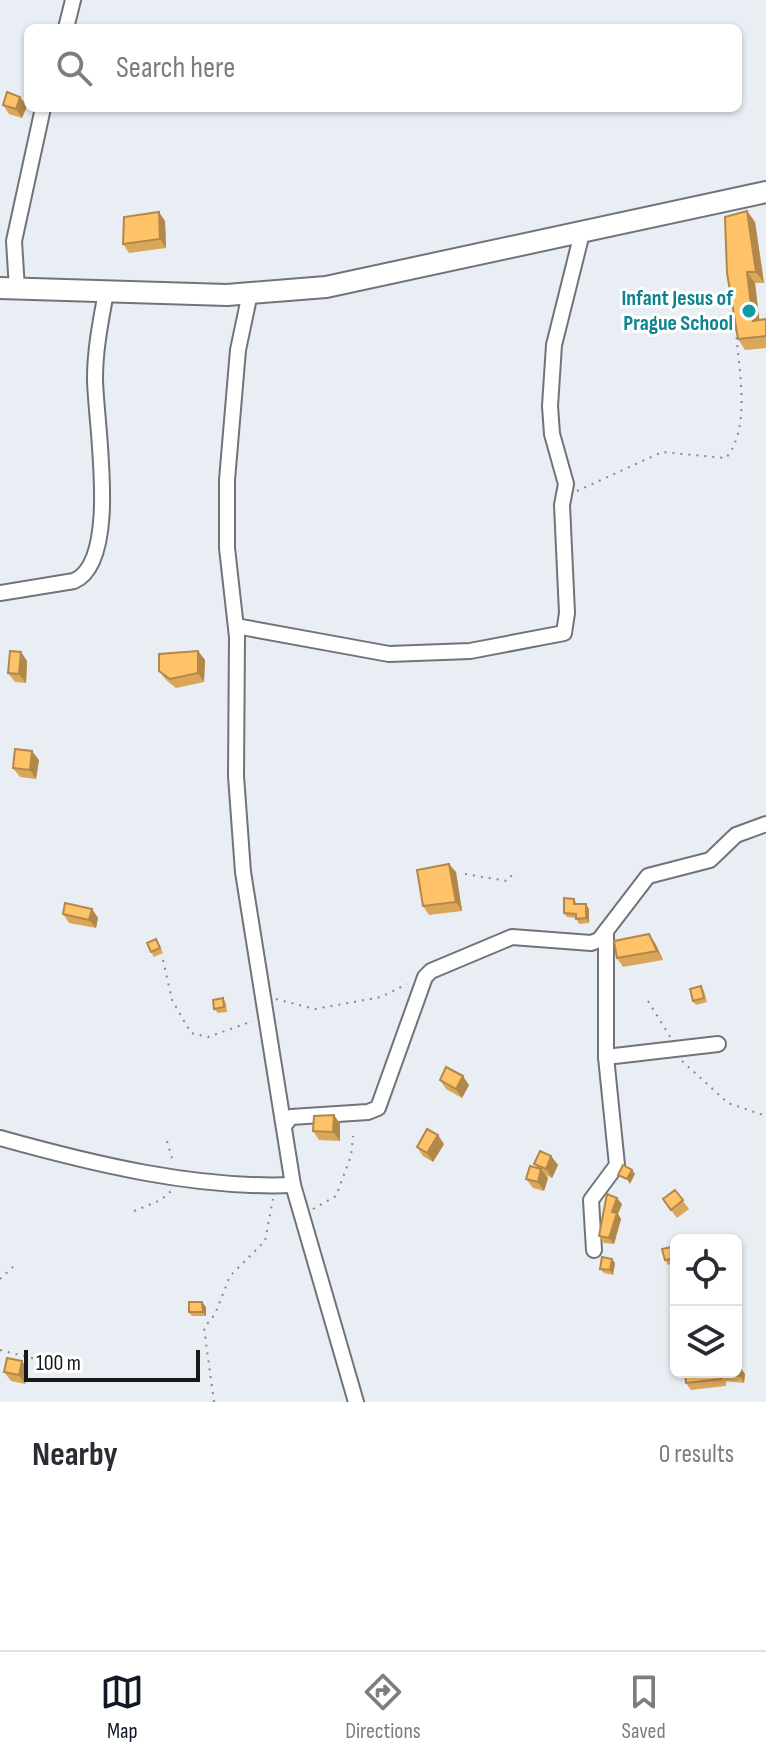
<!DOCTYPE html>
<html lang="en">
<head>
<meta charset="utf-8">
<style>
  body { margin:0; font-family:"Sofia Sans Condensed",sans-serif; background:#f2f2f3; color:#2b2b33 }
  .controls { position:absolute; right:24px; bottom:24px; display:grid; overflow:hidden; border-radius:12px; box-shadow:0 2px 6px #0004 }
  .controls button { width:72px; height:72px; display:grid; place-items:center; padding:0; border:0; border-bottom:2px solid #e1e1e2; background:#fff; color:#2b2b33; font:40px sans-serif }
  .scale { position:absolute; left:24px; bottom:20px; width:176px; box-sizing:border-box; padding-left:8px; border:4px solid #16181a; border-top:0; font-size:22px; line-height:28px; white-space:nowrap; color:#16181a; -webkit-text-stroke:6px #fff; paint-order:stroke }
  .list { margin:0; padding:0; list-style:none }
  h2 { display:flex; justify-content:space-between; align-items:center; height:104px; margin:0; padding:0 32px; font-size:34px }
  h2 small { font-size:26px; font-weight:400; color:#7c7c81 }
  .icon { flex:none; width:44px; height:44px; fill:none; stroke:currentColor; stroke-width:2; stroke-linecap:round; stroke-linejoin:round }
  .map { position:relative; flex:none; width:766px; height:1402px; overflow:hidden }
  .search { position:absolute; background:#fff; box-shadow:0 2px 6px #0004; left:24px; right:24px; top:24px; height:88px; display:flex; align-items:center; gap:20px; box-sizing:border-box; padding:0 28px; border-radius:12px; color:#7c7c81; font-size:30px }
  .sheet { height:248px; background:#fff }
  nav { display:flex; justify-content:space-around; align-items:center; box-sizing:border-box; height:112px; border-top:2px solid #e1e1e2; background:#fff; font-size:22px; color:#7c7c81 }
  nav a { display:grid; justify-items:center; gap:4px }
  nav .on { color:#111827 }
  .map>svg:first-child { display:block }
</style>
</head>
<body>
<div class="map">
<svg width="766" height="1402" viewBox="0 0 766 1402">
  <rect width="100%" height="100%" fill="#e9eef4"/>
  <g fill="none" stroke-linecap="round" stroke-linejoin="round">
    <defs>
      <g id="street">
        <polyline points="66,28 73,0"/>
        <polyline points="17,289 14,241 43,108"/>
        <polyline points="250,293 238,350 227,480 227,548 237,637 236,776 243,872 293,1185 356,1402"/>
        <path d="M0,593L74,581C121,561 95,421 95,378C95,349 101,320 106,292"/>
        <polyline points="236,626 389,654 470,651 564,633 567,613 562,505 566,484 552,434 550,406 554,345 582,233"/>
        <polyline points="606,1057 718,1044"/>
        <polyline points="284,1126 291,1117 368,1112 378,1108 425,977 431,971 512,937 591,943 599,940 648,876 710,860 736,835 766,824"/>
        <path d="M0,1138C93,1164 196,1189 293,1185"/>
        <polyline points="594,1250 591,1200 617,1165 606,1057 606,931"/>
      </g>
      <polyline id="secondary" points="0,288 227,295 326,287 766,192"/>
    </defs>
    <use href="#street" stroke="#70747a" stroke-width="18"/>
    <use href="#secondary" stroke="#70747a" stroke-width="24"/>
    <g stroke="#868a8e" stroke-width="2" stroke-dasharray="2 6" stroke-linecap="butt">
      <path d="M577,491L662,452L726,458C752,427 738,368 736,329"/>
      <polyline points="465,874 507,881 512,875"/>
      <polyline points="163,960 172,1000 191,1033 208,1037 253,1021"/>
      <polyline points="276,999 315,1009 381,997 407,984"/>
      <polyline points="648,1001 671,1038"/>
      <polyline points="682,1061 728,1103 766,1116"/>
      <polyline points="167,1141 173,1162"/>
      <polyline points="313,1209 336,1196 351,1156 353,1136"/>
      <polyline points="134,1211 161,1200 171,1191"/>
      <polyline points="0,1279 14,1266"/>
      <polyline points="0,1350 36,1359"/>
      <polyline points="214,1402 204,1328 215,1314 230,1276 265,1241 273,1199"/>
    </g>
    <use href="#street" stroke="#fff" stroke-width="14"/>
    <use href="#secondary" stroke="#fff" stroke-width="20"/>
  </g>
  <g fill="#daa75a">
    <polygon points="20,97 27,106 22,118 9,114 3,105"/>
    <polygon points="747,211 755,222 764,283 755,283 759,320 766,319 766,348 745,350 738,339"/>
    <polygon points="165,221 166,248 129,253 123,244"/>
    <polygon points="198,651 205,660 204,682 176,688 166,680 159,671"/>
    <polygon points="21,652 27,661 26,683 15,682 8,673"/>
    <polygon points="39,760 36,779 20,777 13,768"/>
    <polygon points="456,872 462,911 429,915 423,906"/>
    <polygon points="574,899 577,904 589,909 589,923 579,924 576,918 567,917 564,913"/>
    <polygon points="92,909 98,918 96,928 69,923 63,914"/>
    <polygon points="655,943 663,960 623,967 617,958"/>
    <polygon points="159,944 163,953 154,957 151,952"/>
    <polygon points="701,986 704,991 707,1002 696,1005 693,1001"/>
    <polygon points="223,998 226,1003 227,1012 218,1013 214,1009"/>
    <polygon points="440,1080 469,1085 462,1098 446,1089"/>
    <polygon points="334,1115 340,1124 340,1141 319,1140 313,1131"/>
    <polygon points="444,1144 433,1162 423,1156 417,1147"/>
    <polygon points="551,1156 558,1165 552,1178 546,1175 548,1178 544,1191 533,1188 526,1179 537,1167 534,1164"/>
    <polygon points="675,1190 689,1209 677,1218 663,1199"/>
    <polygon points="622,1204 618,1214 621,1219 614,1244 604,1243 599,1236"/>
    <polygon points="676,1252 676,1263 668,1265 665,1260"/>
    <polygon points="612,1259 615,1263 613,1275 604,1273 600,1269"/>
    <polygon points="206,1307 206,1316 192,1316 189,1312"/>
    <polygon points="740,1367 745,1374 744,1383 726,1381 726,1386 691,1390 686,1383"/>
    <polygon points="28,1370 25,1384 11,1381 4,1372"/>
  </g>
  <g fill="#b2884a">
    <polygon points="20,97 27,106 22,118 16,109"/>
    <polygon points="747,211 755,222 764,283 756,272"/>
    <polygon points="159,212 165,221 166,248 160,239"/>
    <polygon points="747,272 755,283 761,332 753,321"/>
    <polygon points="198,651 205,660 204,682 198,673"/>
    <polygon points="21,652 27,661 26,683 19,674"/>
    <polygon points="32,751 39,760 36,779 30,770"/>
    <polygon points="449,864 456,872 462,911 456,902"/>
    <polygon points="586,904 589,909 589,923 586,918"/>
    <polygon points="92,909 98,918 96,928 89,920"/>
    <polygon points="649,934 655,943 663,960 657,951"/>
    <polygon points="463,1076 469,1085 462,1098 456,1089"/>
    <polygon points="334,1115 340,1124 340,1141 333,1132"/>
    <polygon points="438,1135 444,1144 433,1162 427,1153"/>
    <polygon points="551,1156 558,1165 552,1178 546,1169"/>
    <polygon points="541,1169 548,1178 544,1191 538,1182"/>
    <polygon points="632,1170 635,1174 630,1184 627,1179"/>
    <polygon points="617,1198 622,1204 618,1214 621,1219 614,1244 609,1238 612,1212"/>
    <polygon points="612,1259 615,1263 613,1275 610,1270"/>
    <polygon points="202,1302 206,1307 206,1316 203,1312"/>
    <polygon points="22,1361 28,1370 25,1384 19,1375"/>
    <polygon points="740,1367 745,1374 744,1383 740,1376"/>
  </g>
  <g fill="#fec269" stroke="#b2884a" stroke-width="2">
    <polygon points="631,26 650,27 650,28 630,28"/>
    <polygon points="7,92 20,97 16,109 3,105"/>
    <polygon points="747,211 756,272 747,272 753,321 766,319 766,336 738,339 727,273 725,217"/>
    <polygon points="159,212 160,239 123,244 124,217"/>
    <polygon points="10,651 21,652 19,674 8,673"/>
    <polygon points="198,651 198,673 170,679 159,671 159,654"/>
    <polygon points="15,749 32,751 30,770 13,768"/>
    <polygon points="449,864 456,902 423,906 417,870"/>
    <polygon points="564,898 574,899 574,904 586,904 586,918 576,919 576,914 564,913"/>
    <polygon points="65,903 92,909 89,920 63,914"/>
    <polygon points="649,934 657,951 617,958 614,941"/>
    <polygon points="156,939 160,948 151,952 147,943"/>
    <polygon points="701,986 704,998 693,1001 690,989"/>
    <polygon points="223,998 224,1007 214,1009 213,1000"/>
    <polygon points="446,1067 463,1076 456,1089 440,1080"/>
    <polygon points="334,1115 333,1132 313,1131 314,1116"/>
    <polygon points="427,1129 438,1135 427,1153 417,1147"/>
    <polygon points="540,1151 551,1156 546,1169 534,1164"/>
    <polygon points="623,1165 632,1170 627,1179 618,1175"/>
    <polygon points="530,1166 541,1169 538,1182 526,1179"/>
    <polygon points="675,1190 683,1200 671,1210 663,1199"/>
    <polygon points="607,1194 617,1198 612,1212 617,1213 609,1238 599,1236"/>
    <polygon points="672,1247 675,1258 665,1260 662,1249"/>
    <polygon points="602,1257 612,1259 610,1270 600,1269"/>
    <polygon points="189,1302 202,1302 203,1312 189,1312"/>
    <polygon points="7,1358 22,1361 19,1375 4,1372"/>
    <polygon points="736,1367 740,1367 740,1376 721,1374 721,1379 686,1383 685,1372 736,1372"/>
  </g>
  <circle fill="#0f9aa8" stroke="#fff" stroke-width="3" cx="749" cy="311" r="8"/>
  <g text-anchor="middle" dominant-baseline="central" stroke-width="6" stroke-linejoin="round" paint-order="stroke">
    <g font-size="22" font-weight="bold" fill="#0d838f" stroke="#fff" text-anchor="end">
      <text x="733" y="298">Infant Jesus of<tspan x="733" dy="25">Prague School</tspan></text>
    </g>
  </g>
</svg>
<div class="controls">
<button><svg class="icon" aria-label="locate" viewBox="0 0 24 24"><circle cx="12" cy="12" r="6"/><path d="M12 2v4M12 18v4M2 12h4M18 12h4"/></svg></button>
<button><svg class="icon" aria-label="layers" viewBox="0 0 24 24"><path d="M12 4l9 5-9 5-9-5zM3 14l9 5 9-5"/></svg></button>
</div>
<div class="scale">100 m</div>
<div class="search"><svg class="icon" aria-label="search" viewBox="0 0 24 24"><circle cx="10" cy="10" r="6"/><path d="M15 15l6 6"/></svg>Search here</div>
</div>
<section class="sheet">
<h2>Nearby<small>0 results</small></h2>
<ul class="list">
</ul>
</section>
<nav>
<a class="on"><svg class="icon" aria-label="map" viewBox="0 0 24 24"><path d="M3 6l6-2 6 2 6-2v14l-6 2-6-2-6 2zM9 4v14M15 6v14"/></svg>Map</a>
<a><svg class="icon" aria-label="directions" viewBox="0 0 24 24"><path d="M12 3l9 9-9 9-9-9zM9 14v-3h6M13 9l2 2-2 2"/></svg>Directions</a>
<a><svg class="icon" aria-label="saved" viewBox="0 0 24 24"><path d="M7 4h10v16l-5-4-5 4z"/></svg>Saved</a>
</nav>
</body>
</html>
